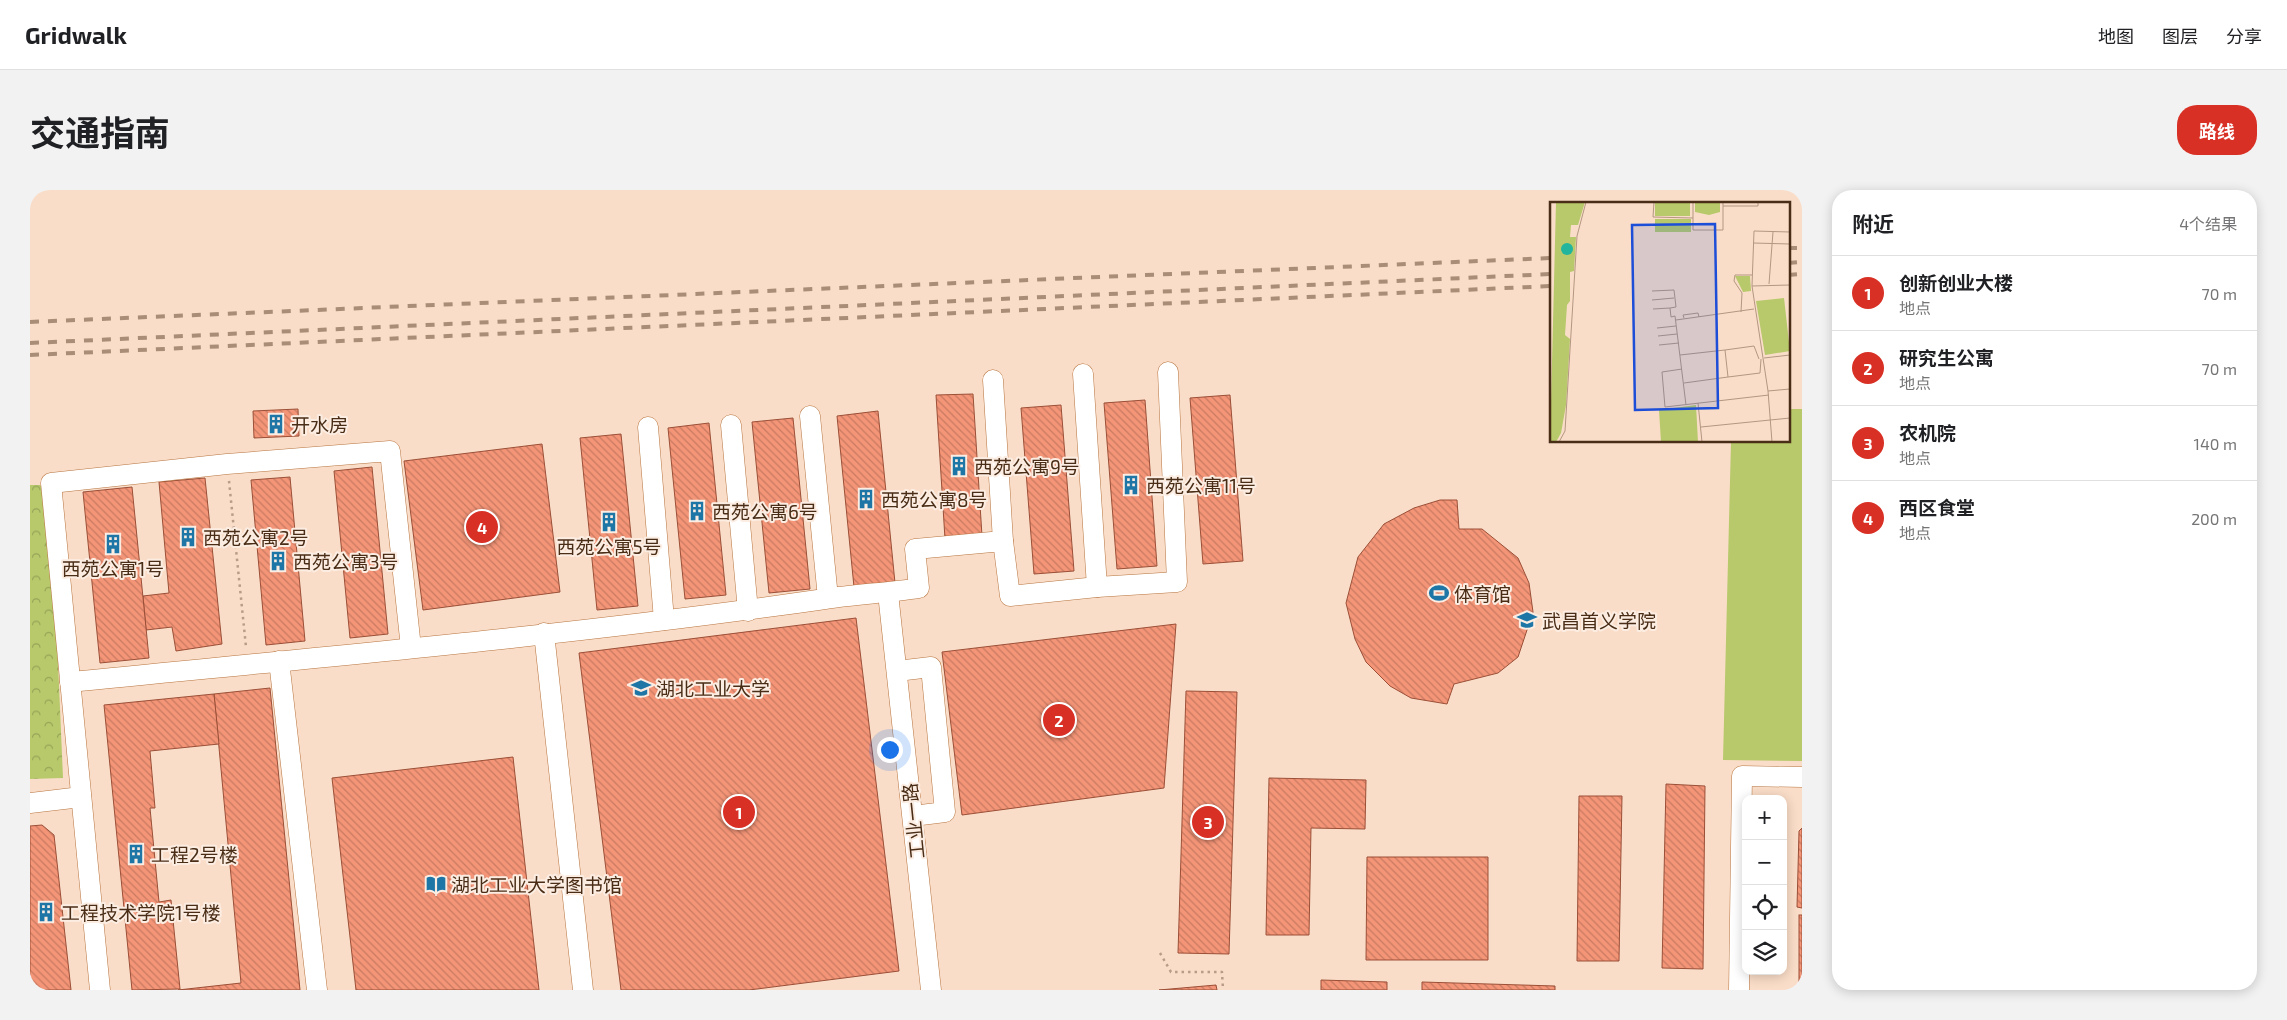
<!DOCTYPE html>
<html lang="zh">
<head>
<meta charset="utf-8">
<style>
  body { margin:0; font-family:"Exo 2","Noto Sans SC",sans-serif; background:#f2f2f2; color:#202124 }
  .controls { position:absolute; right:15px; bottom:15px; display:grid; overflow:hidden; border-radius:10px; box-shadow:0 2px 12px #0003 }
  .controls button { width:45px; height:45px; display:grid; place-items:center; padding:0; border:0; border-bottom:1px solid #e0e0e0; background:#fff; color:#202124; font:25px sans-serif }
  .you { position:absolute; left:859px; top:559px; width:18px; height:18px; margin:-12px; border:4px solid #fff; border-radius:50%; background:#1a73e8; box-shadow:0 0 0 8px #1a73e833 }
  .badge { display:grid; place-items:center; width:32px; height:32px; border-radius:50%; background:#d93025; color:#fff; font-size:16px; font-weight:700 }
  .pin { position:absolute; translate:-50% -50%; border:2px solid #fff; box-shadow:0 1px 5px #0006 }
  .list { margin:0; padding:0; list-style:none }
  h2 { display:flex; justify-content:space-between; align-items:center; height:65px; margin:0; padding:0 20px; font-size:21px }
  h2 small { font-size:16px; font-weight:400; color:#757577 }
  .list li { display:grid; grid-template-columns:32px 1fr auto; gap:15px; align-items:center; box-sizing:border-box; height:75px; padding:0 20px; border-top:1px solid #e0e0e0 }
  .list b { display:block; font-size:19px; white-space:nowrap }
  .list p { margin:0; font-size:16px; white-space:nowrap; color:#757577 }
  .list em { font-size:16px; font-style:normal; color:#757577 }
  .icon { flex:none; width:28px; height:28px; fill:none; stroke:currentColor; stroke-width:2; stroke-linecap:round; stroke-linejoin:round }
  .map { position:relative; flex:none; width:1772px; height:800px; overflow:hidden; border-radius:20px }
  header { display:flex; align-items:center; gap:30px; box-sizing:border-box; height:70px; padding:0 25px; background:#fff; border-bottom:1px solid #e0e0e0 }
  header strong { font-size:24px }
  nav { display:flex; gap:28px; margin-inline-start:auto; font-size:18px }
  .intro { display:flex; align-items:center; justify-content:space-between; box-sizing:border-box; height:120px; padding:0 30px }
  h1 { margin:0; font-size:35px }
  .button { padding:12px 22px; border-radius:20px; background:#d93025; color:#fff; font-size:18px; font-weight:700 }
  main { display:flex; gap:30px; padding:0 30px }
  aside { flex:1; background:#fff; border-radius:20px; box-shadow:0 2px 12px #0003 }
  .map>svg:first-child { display:block }
</style>
</head>
<body>
<header>
<strong>Gridwalk</strong>
<nav><a>地图</a><a>图层</a><a>分享</a></nav>
</header>
<div class="intro"><h1>交通指南</h1><a class="button">路线</a></div>
<main>
<div class="map">
<svg width="1772" height="800" viewBox="0 0 1772 800">
  <defs>
    <pattern id="park-crowns" width="20" height="18" patternUnits="userSpaceOnUse" patternTransform="scale(1.25)"><rect width="20" height="18" fill="#b7c96b"/><path d="M2 6a3 3 0 1 1 6 0M12 15a3 3 0 1 1 6 0" fill="none" stroke="#97a457"/></pattern>
    <pattern id="building-back-hatch" width="6" height="6" patternUnits="userSpaceOnUse" patternTransform="scale(1.25)"><rect width="6" height="6" fill="#f49578"/><path d="M-1 5l2 2M0 0l6 6M5-1l2 2" fill="none" stroke="#c87a61"/></pattern>
  </defs>
  <rect width="100%" height="100%" fill="#faddc8"/>
  <polygon fill="url(#park-crowns)" points="0,295 10,295 21,309 33,588 0,589"/>
  <polygon fill="#b7c96b" points="1758,219 1772,219 1772,571 1693,570 1701,251 1758,251"/>
  <g fill="url(#building-back-hatch)" stroke="#9b4f37">
    <polygon points="943,204 952,346 915,349 906,205"/>
    <polygon points="1200,205 1213,371 1173,374 1160,208"/>
    <polygon points="1115,210 1127,376 1087,379 1074,213"/>
    <polygon points="1031,215 1044,381 1004,384 991,218"/>
    <polygon points="268,219 269,246 224,248 223,221"/>
    <polygon points="848,221 865,393 824,397 807,226"/>
    <polygon points="763,228 780,399 739,403 722,232"/>
    <polygon points="679,233 696,405 655,409 638,238"/>
    <polygon points="591,244 608,416 567,420 550,248"/>
    <polygon points="512,254 530,402 393,420 374,271"/>
    <polygon points="342,277 358,444 320,448 304,281"/>
    <polygon points="260,287 275,451 236,455 221,290"/>
    <polygon points="175,288 192,454 146,461 142,437 116,440 113,406 139,403 129,292"/>
    <polygon points="102,297 119,468 70,473 53,302"/>
    <polygon points="1410,310 1427,310 1429,339 1452,339 1488,368 1499,393 1503,422 1488,467 1468,483 1424,494 1417,514 1381,508 1360,496 1336,472 1325,449 1316,413 1328,367 1354,334 1384,318"/>
    <polygon points="826,428 869,781 719,800 591,800 549,463"/>
    <polygon points="1146,434 1134,598 932,625 912,462"/>
    <polygon points="240,498 270,800 148,800 211,793 184,504"/>
    <polygon points="1156,501 1207,502 1199,764 1148,763"/>
    <polygon points="184,504 189,554 120,561 125,618 120,618 129,712 141,710 150,799 102,800 74,515"/>
    <polygon points="483,567 509,800 326,800 302,588"/>
    <polygon points="1239,588 1336,590 1335,639 1281,638 1279,745 1236,745"/>
    <polygon points="1636,594 1675,596 1673,779 1632,778"/>
    <polygon points="1549,606 1592,606 1589,771 1547,771"/>
    <polygon points="12,635 24,645 41,800 0,800 0,636"/>
    <polygon points="1772,638 1772,718 1767,717 1769,641"/>
    <polygon points="1337,667 1458,667 1458,770 1336,770"/>
    <rect x="1769" y="725" width="3" height="75"/>
    <polygon points="1291,790 1357,792 1357,800 1291,800"/>
    <polygon points="1392,792 1525,796 1525,800 1392,800"/>
    <polygon points="1186,795 1187,800 1129,800"/>
  </g>
  <g fill="none" stroke-linecap="round" stroke-linejoin="round">
    <defs>
      <g id="minor">
        <polyline points="1053,184 1067,397"/>
        <polyline points="963,190 973,351"/>
        <polyline points="780,226 798,408"/>
        <polyline points="701,235 718,421"/>
        <polyline points="618,237 634,430"/>
        <polyline points="858,403 901,800"/>
        <polyline points="514,443 553,800"/>
        <polyline points="249,471 287,800"/>
        <polyline points="867,481 901,477 915,622 883,626"/>
        <path d="M40,492C292,467 545,445 795,409C826,404 858,403 889,398L885,359L973,351L980,406L1067,397L1147,392L1138,182"/>
        <polyline points="0,613 51,607"/>
        <polyline points="70,800 21,293 197,274 360,261 381,458"/>
        <polyline points="1709,800 1712,586 1772,587"/>
      </g>
    </defs>
    <use href="#minor" stroke="#b7743f" stroke-width="21"/>
    <g stroke="#b99c87" stroke-width="2.5" stroke-dasharray="2.5 4" stroke-linecap="butt">
      <polyline points="199,291 216,457"/>
      <polyline points="1130,763 1141,782 1192,782 1193,800"/>
    </g>
    <use href="#minor" stroke="#fff" stroke-width="20"/>
    <g stroke="#a98d77" stroke-width="4" stroke-dasharray="9 9" stroke-linecap="butt">
      <polyline points="1758,58 1772,58"/>
      <polyline points="1758,73 1772,72"/>
      <polyline points="1758,85 1772,84"/>
      <polyline points="0,132 1521,68"/>
      <polyline points="0,153 1521,84"/>
      <polyline points="0,165 1521,96"/>
    </g>
  </g>
  <defs>
    <symbol id="building-bare" viewBox="-9 -9 18 18"><path d="M-4-6H4V6H1V3H-1V6H-4ZM-2.5-4.3h1.7v1.8h-1.7ZM.8-4.3h1.7v1.8H.8ZM-2.5-1h1.7V.8h-1.7ZM.8-1h1.7V.8H.8Z" fill="#1e76a6" stroke="#fcede3" stroke-width="2.5" paint-order="stroke"/></symbol>
    <symbol id="stadium-bare" viewBox="-9 -9 18 18"><path d="M0-5a6.5 5 0 1 0 0 10a6.5 5 0 1 0 0-10ZM-3.5-1.8h7v3.6h-7Z" fill="#1e76a6" stroke="#fcede3" stroke-width="2.5" paint-order="stroke"/></symbol>
    <symbol id="university-bare" viewBox="-9 -9 18 18"><path d="M0-5L7-2L0 1L-7-2ZM-4 1L0 2.5L4 1V4Q0 6-4 4Z" fill="#1e76a6" stroke="#fcede3" stroke-width="2.5" paint-order="stroke"/></symbol>
    <symbol id="library-bare" viewBox="-9 -9 18 18"><path d="M-6-4Q-3-5.5-.7-3.5V5Q-3 3-6 4ZM6-4Q3-5.5 .7-3.5V5Q3 3 6 4Z" fill="#1e76a6" stroke="#fcede3" stroke-width="2.5" paint-order="stroke"/></symbol>
  </defs>
  <g fill-rule="evenodd">
    <use href="#building-bare" x="232" y="220" width="28" height="28"/>
    <use href="#building-bare" x="915" y="262" width="28" height="28"/>
    <use href="#building-bare" x="1087" y="281" width="28" height="28"/>
    <use href="#building-bare" x="822" y="295" width="28" height="28"/>
    <use href="#building-bare" x="653" y="307" width="28" height="28"/>
    <use href="#building-bare" x="565" y="318" width="28" height="28"/>
    <use href="#building-bare" x="144" y="333" width="28" height="28"/>
    <use href="#building-bare" x="69" y="340" width="28" height="28"/>
    <use href="#building-bare" x="234" y="357" width="28" height="28"/>
    <use href="#stadium-bare" x="1395" y="389" width="28" height="28"/>
    <use href="#university-bare" x="1483" y="416" width="28" height="28"/>
    <use href="#university-bare" x="597" y="484" width="28" height="28"/>
    <use href="#building-bare" x="92" y="650" width="28" height="28"/>
    <use href="#library-bare" x="392" y="680" width="28" height="28"/>
    <use href="#building-bare" x="2" y="708" width="28" height="28"/>
  </g>
  <g text-anchor="middle" dominant-baseline="central" stroke-width="4" stroke-linejoin="round" paint-order="stroke">
    <g font-size="19" fill="#492d16" stroke="#fcede3" text-anchor="start">
      <text x="261" y="234">开水房</text>
      <text x="944" y="276">西苑公寓9号</text>
      <text x="1116" y="295">西苑公寓11号</text>
      <text x="851" y="309">西苑公寓8号</text>
      <text x="682" y="321">西苑公寓6号</text>
      <text x="173" y="347">西苑公寓2号</text>
      <text x="579" y="356" text-anchor="middle">西苑公寓5号</text>
      <text x="263" y="371">西苑公寓3号</text>
      <text x="83" y="378" text-anchor="middle">西苑公寓1号</text>
      <text x="1424" y="403">体育馆</text>
      <text x="1512" y="430">武昌首义学院</text>
      <text x="626" y="498">湖北工业大学</text>
      <text x="121" y="664">工程2号楼</text>
      <text x="421" y="694">湖北工业大学图书馆</text>
      <text x="31" y="722">工程技术学院1号楼</text>
    </g>
    <g font-size="19" fill="#492d16" stroke="#fcede3">
      <text transform="translate(883 631) rotate(-96)">工业一路</text>
    </g>
  </g>
  <g transform="translate(1520 12)">
    <rect width="240" height="240" fill="#faddc8"/>
    <path d="M185,74H200L201,89L193,90Z" fill="#b7c96b"/>
    <path d="M6,0H35L28,23H21L20,35H26L24,69L20,70V99L17,103L15,133L20,137L16,203L11,231L6,240H0ZM146,203L148,240H111L109,208Z" fill="#b7c96b"/>
    <path d="M105,0H140V14H105ZM170,0V10L159,13L145,10V0ZM105,17H141V30H105ZM234,96L240,149L215,153L206,99Z" fill="#b7c96b"/>
    <path d="M11 47a6 6 0 1 1 12 0a6 6 0 1 1-12 0Z" fill="#20b59c"/>
    <path fill="none" stroke="#b39781" stroke-width="1" d="M104,0L103,15L143,16M143,0V28H173V0M173,4H208V0M203,41L240,42M219,82L223,30M202,84L240,83M102,89L124,88L126,105L120,106L121,115L125,114L136,203M102,98L124,96M103,107L120,106M191,110L192,91L184,79L185,73H202M134,116L133,113L148,111L149,115M126,118L204,107M107,126L126,124M108,134L127,132M109,143L129,141M175,148L204,144L209,157M130,153L175,148L178,175L134,181M214,156L240,153M132,167L112,170L115,205L219,193M178,175L210,171L211,157M218,189L240,187M148,201L152,240M151,225L240,216M9,240L15,229L27,34L36,0M222,240L218,189L202,84L204,29L240,30"/>
    <path fill="#1d4ed8" fill-opacity="0.15" stroke="#1d4ed8" stroke-width="2.5" d="M165,22L168,206L85,208L82,23Z"/>
    <rect width="240" height="240" fill="none" stroke="#492d16" stroke-width="2.5"/>
  </g>
</svg>
<div class="controls">
<button>+</button>
<button>−</button>
<button><svg class="icon" aria-label="locate" viewBox="0 0 24 24"><circle cx="12" cy="12" r="6"/><path d="M12 2v4M12 18v4M2 12h4M18 12h4"/></svg></button>
<button><svg class="icon" aria-label="layers" viewBox="0 0 24 24"><path d="M12 4l9 5-9 5-9-5zM3 14l9 5 9-5"/></svg></button>
</div>
<div class="you"></div>
<div class="pin badge" style="left:709px;top:622px">1</div>
<div class="pin badge" style="left:1029px;top:530px">2</div>
<div class="pin badge" style="left:1178px;top:632px">3</div>
<div class="pin badge" style="left:452px;top:337px">4</div>
</div>
<aside>
<h2>附近<small>4个结果</small></h2>
<ul class="list">
<li><span class="badge">1</span><div><b>创新创业大楼</b><p>地点</p></div><em>70 m</em></li>
<li><span class="badge">2</span><div><b>研究生公寓</b><p>地点</p></div><em>70 m</em></li>
<li><span class="badge">3</span><div><b>农机院</b><p>地点</p></div><em>140 m</em></li>
<li><span class="badge">4</span><div><b>西区食堂</b><p>地点</p></div><em>200 m</em></li>
</ul>
</aside>
</main>
</body>
</html>
